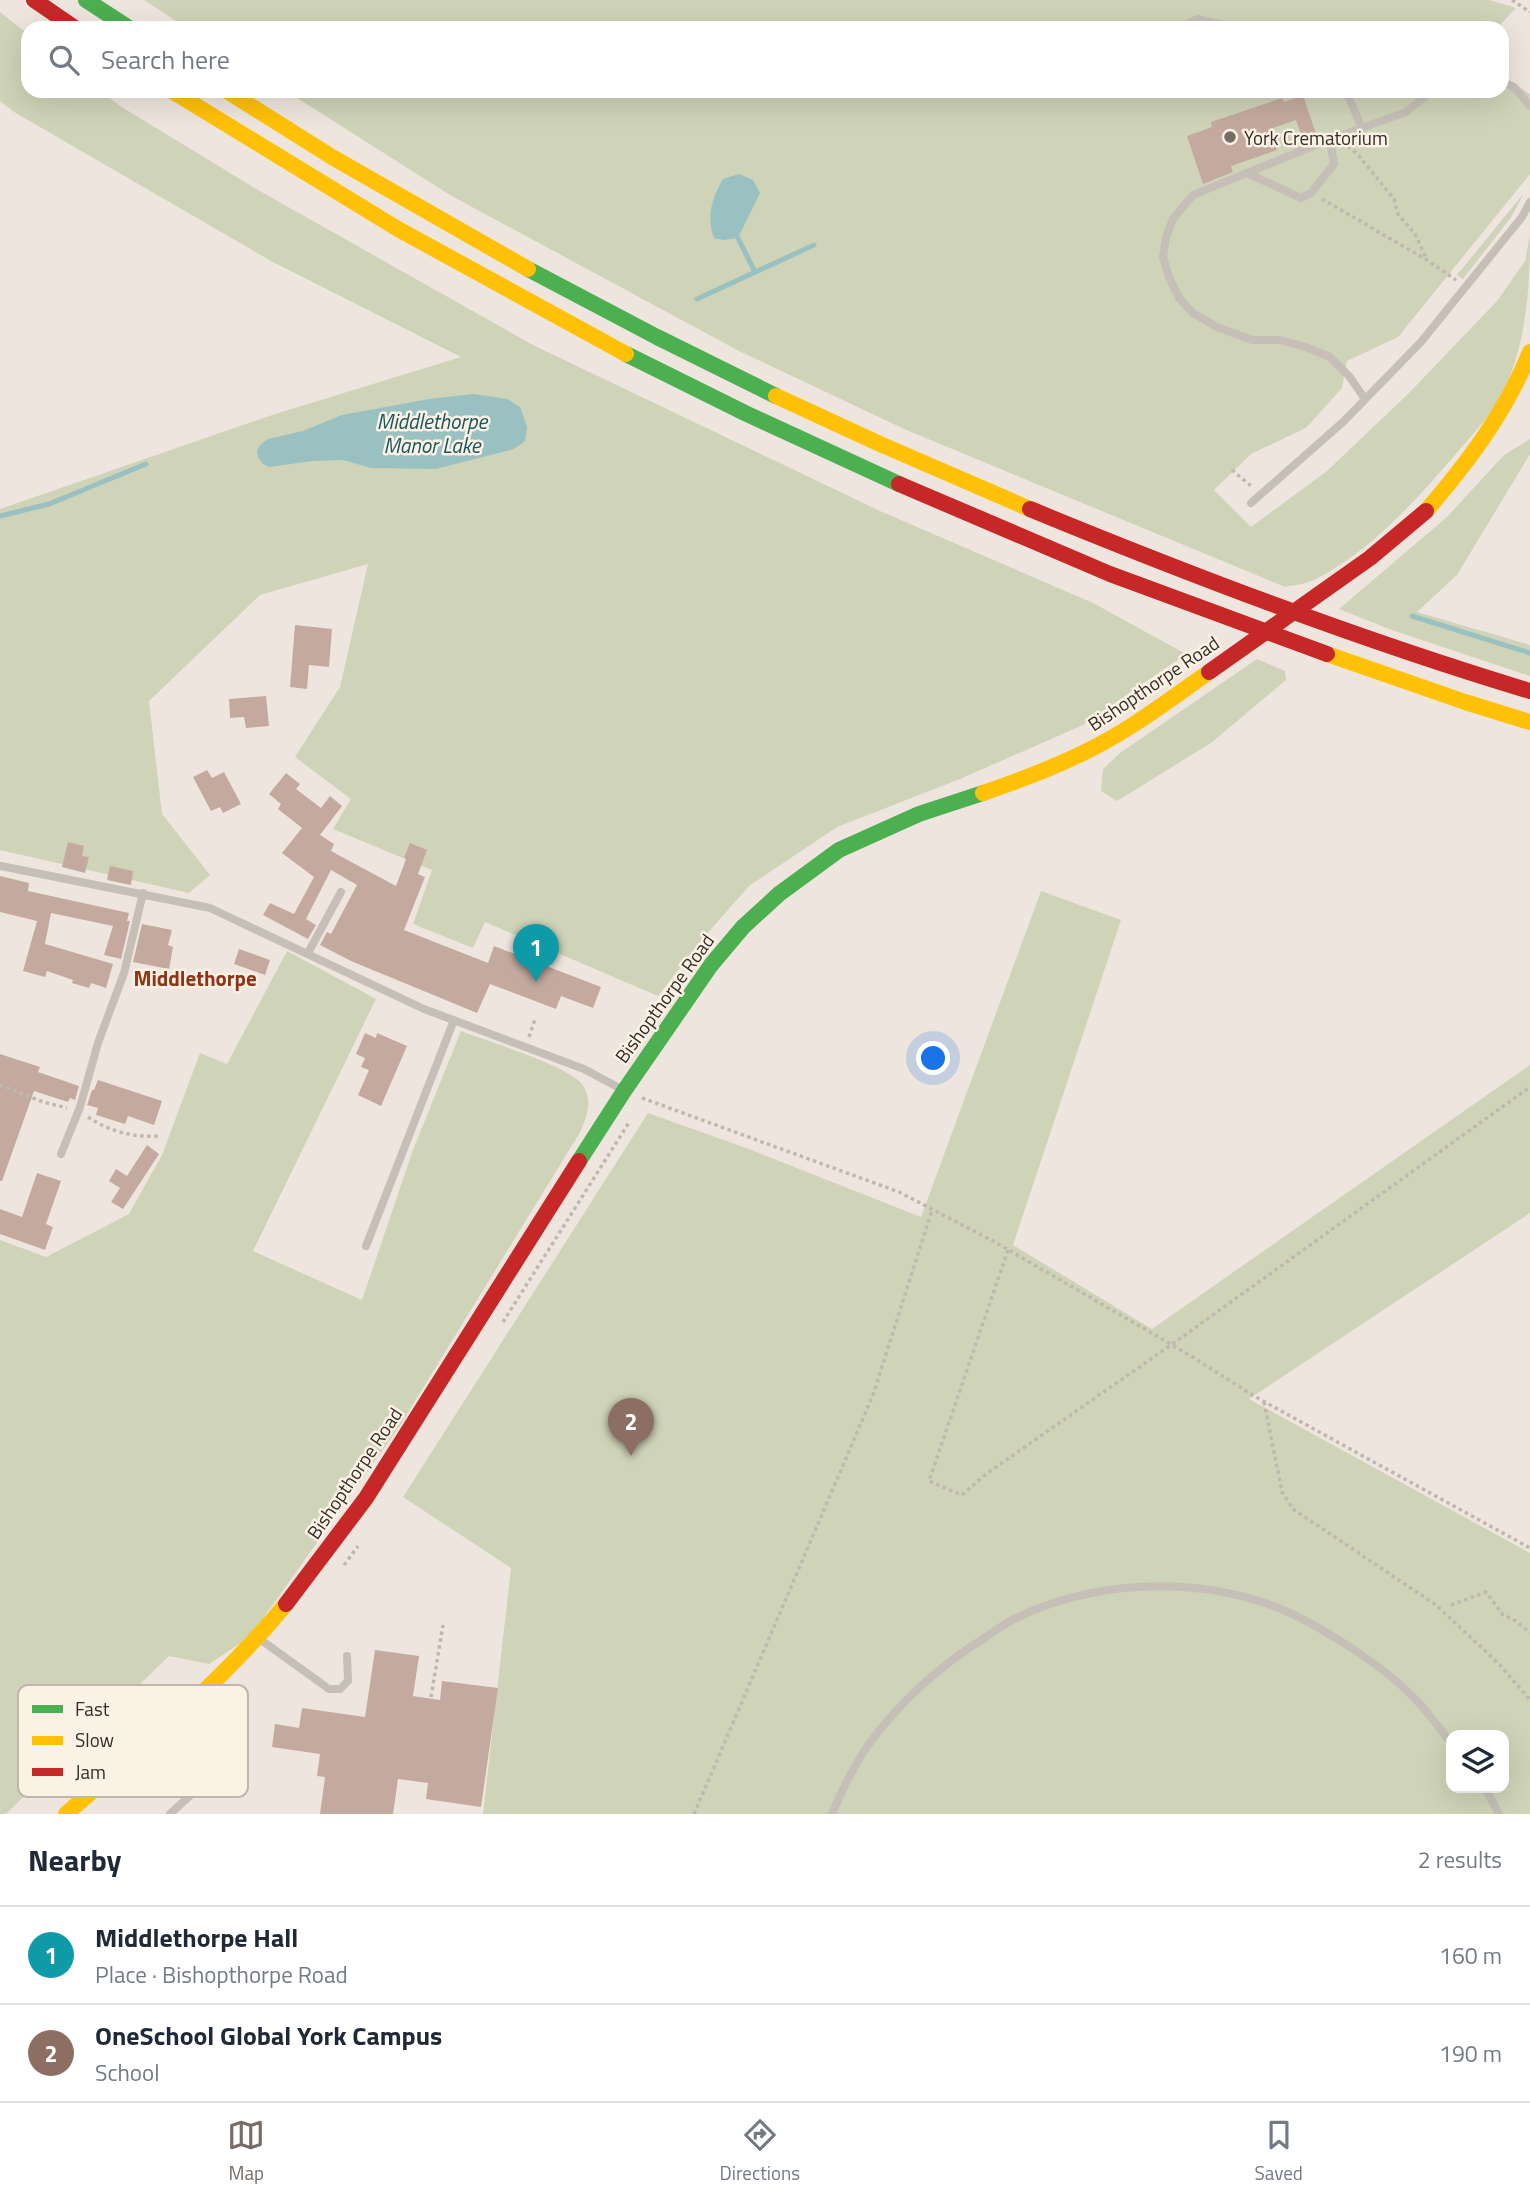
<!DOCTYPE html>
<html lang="en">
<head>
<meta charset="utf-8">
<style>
  body { margin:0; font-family:"Titillium Web",sans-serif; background:#f6f6f7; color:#1f2937 }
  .controls { position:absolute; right:21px; bottom:21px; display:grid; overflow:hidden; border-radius:14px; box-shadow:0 7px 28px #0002 }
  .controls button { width:63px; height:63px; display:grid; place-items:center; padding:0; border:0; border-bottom:2px solid #e0e1e3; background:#fff; color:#1f2937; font:35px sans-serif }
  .you { position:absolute; left:934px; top:1059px; width:24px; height:24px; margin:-18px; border:5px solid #fff; border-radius:50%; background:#1a73e8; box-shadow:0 0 0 10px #1a73e833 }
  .badge { display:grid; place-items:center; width:46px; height:46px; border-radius:50%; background:#776d66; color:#fff; font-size:23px; font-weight:700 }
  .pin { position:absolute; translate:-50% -58px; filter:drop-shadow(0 2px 4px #0008) }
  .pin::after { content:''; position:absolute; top:37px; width:24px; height:21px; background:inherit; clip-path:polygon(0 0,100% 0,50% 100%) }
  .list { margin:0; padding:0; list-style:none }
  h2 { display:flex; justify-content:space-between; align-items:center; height:91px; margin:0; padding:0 28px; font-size:30px }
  h2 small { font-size:23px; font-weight:400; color:#747a83 }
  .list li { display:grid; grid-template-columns:46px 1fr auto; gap:21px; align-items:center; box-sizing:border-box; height:98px; padding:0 28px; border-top:2px solid #e0e1e3 }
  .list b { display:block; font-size:26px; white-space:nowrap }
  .list p { margin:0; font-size:23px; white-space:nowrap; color:#747a83 }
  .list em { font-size:23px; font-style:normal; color:#747a83 }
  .icon { flex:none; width:38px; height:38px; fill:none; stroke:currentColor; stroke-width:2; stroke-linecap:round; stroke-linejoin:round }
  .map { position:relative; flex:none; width:1530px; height:1814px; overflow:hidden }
  .search { position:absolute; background:#fff; box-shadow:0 7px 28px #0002; left:21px; right:21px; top:21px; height:77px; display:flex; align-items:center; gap:18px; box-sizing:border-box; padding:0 24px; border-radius:21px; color:#747a83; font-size:26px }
  .sheet { height:287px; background:#fff }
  nav { display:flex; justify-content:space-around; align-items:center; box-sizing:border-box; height:98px; border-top:2px solid #e0e1e3; background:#fff; font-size:19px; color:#747a83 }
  nav a { display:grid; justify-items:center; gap:4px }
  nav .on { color:#776d66 }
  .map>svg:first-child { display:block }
</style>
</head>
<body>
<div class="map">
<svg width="1530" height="1814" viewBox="0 0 1530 1814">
  <rect width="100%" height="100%" fill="#eee6de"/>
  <g fill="#cfd3b7" fill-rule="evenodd">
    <polygon points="144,0 1490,0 1516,8 1497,28 187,28"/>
    <polygon points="0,12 28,34 28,91 100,91 120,106 258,190 533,345 880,511 1093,603 1186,654 1083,725 960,779 837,827 749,886 699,943 658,996 485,922 473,948 413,924 432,870 333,829 351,799 295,757 340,687 368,564 260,595 149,701 162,814 210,875 189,893 0,850 0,509 272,415 461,357 271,261 14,112 0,101"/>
    <path d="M1502,76L1530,94V174L1398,337L1347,361L1342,388L1306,428L1251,454L1214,490L1251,527L1327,471L1409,393L1497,301L1525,261L1530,234C1530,286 1527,337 1506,386C1496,410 1472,435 1455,455C1415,501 1372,550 1316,579C1307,584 1295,585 1285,587L904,429L739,351L450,195L286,91H1502Z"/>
    <polygon points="1524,193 1512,216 1463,279 1457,275"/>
    <polygon points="1530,439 1530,454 1457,575 1417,612 1530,645 1530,676 1389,629 1339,609 1447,517 1504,455"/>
    <polygon points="1257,659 1285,671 1286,680 1211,743 1117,801 1101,791 1103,769 1120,753"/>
    <path d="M1041,891L1121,920L1013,1245L1152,1329L1530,1065V1213L1249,1399L1530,1553V1814H483L511,1568L403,1497L648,1113L749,1149L921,1217ZM1451,1735H1504V1788H1451Z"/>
    <path d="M287,951L376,999L253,1251L362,1300L413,1150L461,1031C487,1041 565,1065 581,1083C594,1099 587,1118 579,1134L399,1427L250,1637L209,1664L169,1656L6,1814H0V1240L46,1257L129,1214L162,1155L200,1053L227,1064Z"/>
  </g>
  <g fill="#99c1c1">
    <path d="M739,174L753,180L760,193L738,238L723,240L714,238C706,217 712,198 723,179Z"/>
    <polygon points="473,394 507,399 520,407 527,427 525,441 514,449 436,469 371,468 343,460 312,461 269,467 262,463 258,457 257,451 260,445 268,439 303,431 342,415 429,399"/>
  </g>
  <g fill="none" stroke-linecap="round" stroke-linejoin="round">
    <g stroke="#99c1c1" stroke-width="5">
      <polyline points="738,238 755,272"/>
      <polyline points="697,299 814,245"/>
      <polyline points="0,516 49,504 146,464"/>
      <polyline points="1412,616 1530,653"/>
    </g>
  </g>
  <g fill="#c4aa9e">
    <polygon points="1303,95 1317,137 1304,143 1296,120 1270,129 1277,150 1231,166 1233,172 1203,184 1187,136 1212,127 1211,122 1282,98 1284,102"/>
    <polygon points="295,625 332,629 329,667 309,665 307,689 290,687"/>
    <polygon points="266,696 269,726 246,728 244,717 230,718 229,699"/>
    <polygon points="207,770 212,778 224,772 241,804 223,813 220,807 211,811 193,777"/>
    <polygon points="286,773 300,784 296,789 321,808 330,796 342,806 320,835 334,844 331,851 396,886 406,859 404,858 410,843 427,850 418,874 425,877 404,930 488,963 494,946 601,987 593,1008 561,996 556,1009 490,984 477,1013 351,961 320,945 327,932 331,934 357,885 331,870 306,919 316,925 308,939 263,915 270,903 294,914 314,877 282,853 302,828 278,809 281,804 269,794"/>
    <polygon points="68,842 84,846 82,856 89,857 85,873 62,867"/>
    <polygon points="110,866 133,871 131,885 107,880"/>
    <polygon points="0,876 29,883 28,891 129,913 127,921 130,921 121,959 104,955 113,926 51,913 45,944 113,964 106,988 91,983 89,988 72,983 73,980 47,971 45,977 23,971 37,921 0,912"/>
    <polygon points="142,924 172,930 168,945 173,947 169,969 133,962"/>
    <polygon points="239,949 270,960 265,975 234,964"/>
    <polygon points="365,1033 376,1038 377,1033 407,1046 381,1106 358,1095 369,1070 361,1067 365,1058 356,1054"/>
    <polygon points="0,1054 40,1067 38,1072 79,1086 75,1100 70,1098 68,1102 34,1091 2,1181 0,1181"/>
    <polygon points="98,1080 162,1101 154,1125 128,1116 125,1124 96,1115 98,1108 87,1105 92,1090 94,1090"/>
    <polygon points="147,1145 159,1154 123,1209 111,1202 120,1188 109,1181 116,1169 127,1176"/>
    <polygon points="37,1173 61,1181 46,1224 53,1227 45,1250 0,1234 0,1209 22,1217"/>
    <polygon points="375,1650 419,1656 413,1696 440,1700 442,1681 498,1688 481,1807 426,1799 428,1783 398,1779 393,1814 320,1814 325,1777 317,1776 320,1754 272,1747 275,1724 299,1728 302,1708 365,1717"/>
  </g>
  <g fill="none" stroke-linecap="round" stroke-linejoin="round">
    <g stroke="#bfb7b0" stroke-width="3.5" stroke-dasharray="3.5 3.5" stroke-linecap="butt">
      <polyline points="1512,0 1530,12"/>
      <polyline points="1348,146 1359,156 1394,199 1398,214 1415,234 1426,258"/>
      <polyline points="1322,199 1427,260 1456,280"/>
      <polyline points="1232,470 1251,486"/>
      <polyline points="529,1037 535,1019"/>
      <polyline points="0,1085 43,1102 67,1108"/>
      <polyline points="642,1098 899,1192 995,1242 1191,1356 1254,1396 1530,1548"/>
      <path d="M88,1117C108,1131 134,1138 159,1136"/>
      <polyline points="1008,1250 929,1481 962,1495 986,1474 1171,1345 1530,1087"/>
      <polyline points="503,1322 630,1121"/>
      <polyline points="1264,1402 1282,1492 1293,1509 1436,1605 1499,1664 1530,1700"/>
      <polyline points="344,1565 358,1546"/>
      <polyline points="1451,1605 1486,1592 1503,1615 1516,1621 1530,1633"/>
      <polyline points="431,1697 443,1625"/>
      <polyline points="694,1814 873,1395 932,1210"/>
    </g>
    <g stroke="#c6bfb8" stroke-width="8">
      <polyline points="1178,28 1198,19 1235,28"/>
      <polyline points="1502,81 1514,87 1530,106"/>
      <polyline points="1346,91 1362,128"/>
      <polyline points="1247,173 1301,198 1311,193 1334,164 1330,140"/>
      <polyline points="1365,399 1349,376 1330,357 1306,347 1280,340 1252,340 1217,327 1193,313 1179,298 1169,277 1163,257 1166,237 1173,219 1193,195 1318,144 1406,112 1432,91"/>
      <polyline points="1251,503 1343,422 1421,342 1522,217 1530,202"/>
      <polyline points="1,866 210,908 424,1009 584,1069 623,1090"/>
      <polyline points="308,953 341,892"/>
      <polyline points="61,1154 80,1107 98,1043 124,973 143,893"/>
      <polyline points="366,1246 454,1020"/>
      <polyline points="261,1640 329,1689 340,1689 348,1681 347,1656"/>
      <polyline points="1485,1788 1499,1814"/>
      <polyline points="170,1814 207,1780 214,1767 199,1738 181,1716"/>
      <path d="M832,1814C842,1790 854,1765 869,1744C901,1700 941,1665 986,1637C996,1630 1007,1622 1018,1617C1093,1582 1183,1577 1262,1602C1309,1617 1384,1665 1418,1702C1430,1715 1440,1729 1451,1743"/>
    </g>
    <g stroke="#4caf50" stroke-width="16">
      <polyline points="86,0 129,28"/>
      <polyline points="528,269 657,337 776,396"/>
      <polyline points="626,354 747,414 899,484"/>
      <polyline points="579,1161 624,1091 711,965 743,927 779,894 839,850 919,814 983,793"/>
    </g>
    <g stroke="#ffc107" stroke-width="16">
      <polyline points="172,91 398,229 626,354"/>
      <polyline points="227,91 332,157 528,269"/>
      <polyline points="776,396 880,444 1030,509"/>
      <path d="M1426,511C1468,462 1506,412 1530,352"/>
      <polyline points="1327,654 1465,702 1530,722"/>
      <path d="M983,793C1018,781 1053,768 1085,752C1129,731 1169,700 1209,672"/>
      <path d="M66,1814C142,1747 222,1682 286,1604"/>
    </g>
    <g stroke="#c62828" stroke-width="16">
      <polyline points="34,0 75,28"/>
      <polyline points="899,484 1110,574 1327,654"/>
      <path d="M1030,509C1195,577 1360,640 1530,691"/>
      <polyline points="286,1604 366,1498 579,1161"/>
    </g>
    <polyline stroke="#c62828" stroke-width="16" points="1209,672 1370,558 1426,511"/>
  </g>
  <circle fill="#776d66" stroke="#fbf1e5" stroke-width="2.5" cx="1230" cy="137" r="7"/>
  <g text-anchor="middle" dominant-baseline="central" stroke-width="5" stroke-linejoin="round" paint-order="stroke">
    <g font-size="19" fill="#372c26" stroke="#fbf1e5" text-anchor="start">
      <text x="1244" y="137">York Crematorium</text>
    </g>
    <g font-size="19" fill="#372c26" stroke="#fbf1e5">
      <text transform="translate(1153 683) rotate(-34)">Bishopthorpe Road</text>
      <text transform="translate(664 998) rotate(-54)">Bishopthorpe Road</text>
      <text transform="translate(354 1473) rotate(-56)">Bishopthorpe Road</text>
    </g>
    <g font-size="21" font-style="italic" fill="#17585d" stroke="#fbf1e5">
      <text x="432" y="421">Middlethorpe<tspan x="432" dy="24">Manor Lake</tspan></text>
    </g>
    <g font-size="21" font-weight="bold" fill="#8f3416" stroke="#fbf1e5">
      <text x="195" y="978">Middlethorpe</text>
    </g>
  </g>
  <rect x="18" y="1685" width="230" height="112" rx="10" fill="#fbf1e5" stroke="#c0b6ac" stroke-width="2"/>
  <rect x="32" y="1705" width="31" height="8" fill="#4caf50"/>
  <rect x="32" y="1736" width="31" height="9" fill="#ffc107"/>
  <rect x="32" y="1768" width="31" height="8" fill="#c62828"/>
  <g font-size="19" fill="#372c26">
    <text x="75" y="1716">Fast</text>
    <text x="75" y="1747">Slow</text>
    <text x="75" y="1779">Jam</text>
  </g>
</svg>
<div class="controls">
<button><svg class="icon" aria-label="layers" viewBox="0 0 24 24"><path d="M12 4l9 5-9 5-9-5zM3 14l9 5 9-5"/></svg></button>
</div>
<div class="you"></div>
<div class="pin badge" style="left:536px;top:982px;background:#0f9aa8">1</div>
<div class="pin badge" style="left:631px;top:1456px;background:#8d6e63">2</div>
<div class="search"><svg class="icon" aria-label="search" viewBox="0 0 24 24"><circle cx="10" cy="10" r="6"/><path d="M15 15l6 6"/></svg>Search here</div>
</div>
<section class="sheet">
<h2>Nearby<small>2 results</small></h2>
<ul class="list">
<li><span class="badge" style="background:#0f9aa8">1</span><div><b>Middlethorpe Hall</b><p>Place · Bishopthorpe Road</p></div><em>160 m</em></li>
<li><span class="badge" style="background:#8d6e63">2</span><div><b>OneSchool Global York Campus</b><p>School</p></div><em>190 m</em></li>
</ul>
</section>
<nav>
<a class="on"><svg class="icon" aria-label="map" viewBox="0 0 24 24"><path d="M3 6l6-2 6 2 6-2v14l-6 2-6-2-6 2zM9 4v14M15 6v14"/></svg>Map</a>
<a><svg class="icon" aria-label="directions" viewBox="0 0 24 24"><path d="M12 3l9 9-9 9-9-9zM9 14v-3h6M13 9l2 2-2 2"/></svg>Directions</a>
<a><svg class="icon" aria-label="saved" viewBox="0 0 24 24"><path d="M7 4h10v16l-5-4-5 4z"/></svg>Saved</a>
</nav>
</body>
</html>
